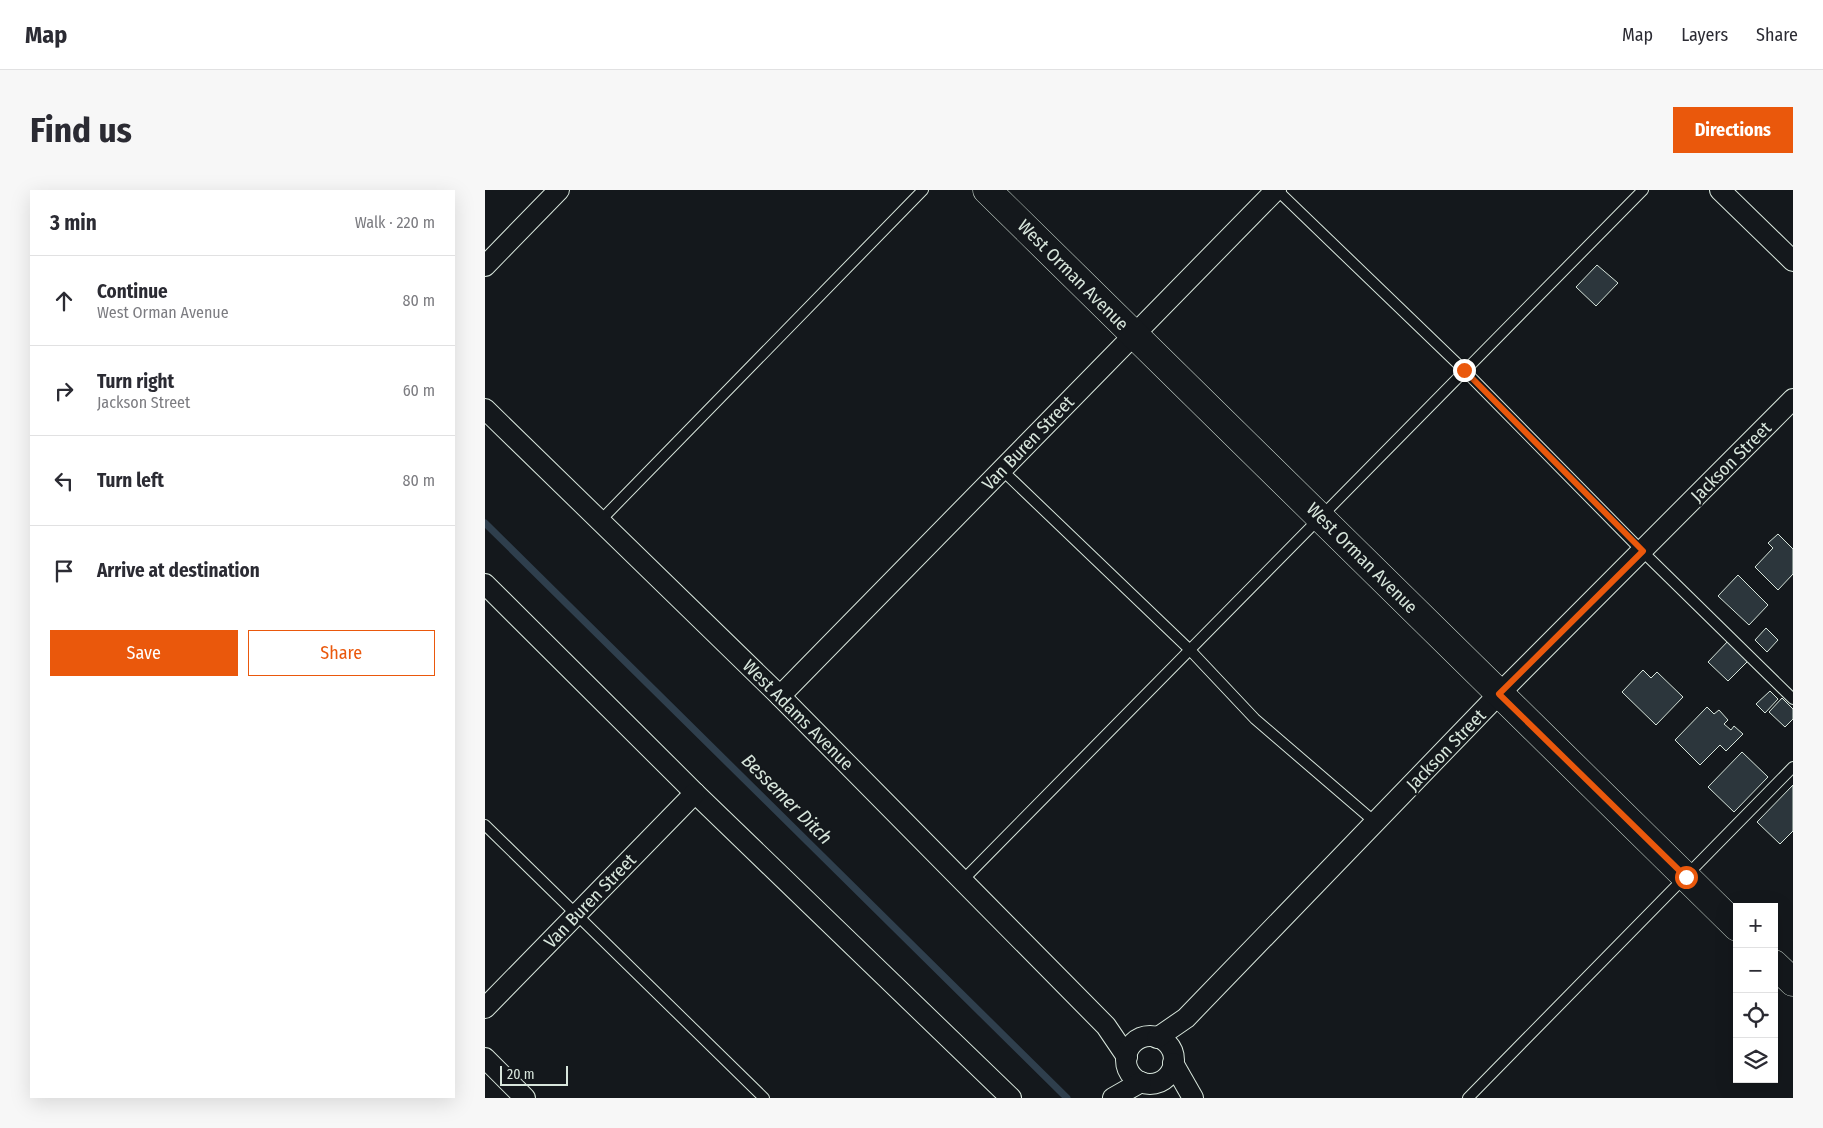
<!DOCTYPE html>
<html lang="en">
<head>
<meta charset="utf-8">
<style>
  body { margin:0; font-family:"Fira Sans Condensed",sans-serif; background:#f7f7f7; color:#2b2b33 }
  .controls { position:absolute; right:15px; bottom:15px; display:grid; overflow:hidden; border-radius:0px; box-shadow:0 5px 20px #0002 }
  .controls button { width:45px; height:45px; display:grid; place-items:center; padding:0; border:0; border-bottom:1px solid #e1e1e2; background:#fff; color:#2b2b33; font:25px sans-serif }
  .scale { position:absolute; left:15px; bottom:12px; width:68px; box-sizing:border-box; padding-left:5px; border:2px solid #d8e6dc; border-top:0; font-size:14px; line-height:18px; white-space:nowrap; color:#d8e6dc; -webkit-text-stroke:4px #14181c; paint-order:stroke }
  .stop { position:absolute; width:15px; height:15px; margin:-11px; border:4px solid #ea580c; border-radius:50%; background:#fff }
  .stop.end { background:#ea580c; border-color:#fff; box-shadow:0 1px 5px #0008 }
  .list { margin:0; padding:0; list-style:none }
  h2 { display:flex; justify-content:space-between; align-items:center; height:65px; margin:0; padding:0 20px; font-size:21px }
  h2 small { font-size:16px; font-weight:400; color:#7c7c81 }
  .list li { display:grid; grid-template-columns:32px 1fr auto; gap:15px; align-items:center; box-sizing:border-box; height:90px; padding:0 20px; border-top:1px solid #e1e1e2 }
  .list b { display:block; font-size:19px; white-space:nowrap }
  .list p { margin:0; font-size:16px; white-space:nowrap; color:#7c7c81 }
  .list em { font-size:16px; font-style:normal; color:#7c7c81 }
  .actions { display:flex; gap:10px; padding:15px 20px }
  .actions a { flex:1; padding:11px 0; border:1px solid #ea580c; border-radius:0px; text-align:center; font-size:18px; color:#ea580c }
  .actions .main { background:#ea580c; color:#fff }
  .icon { flex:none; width:28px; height:28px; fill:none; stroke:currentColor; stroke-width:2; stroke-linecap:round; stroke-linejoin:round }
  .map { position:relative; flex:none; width:1308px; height:908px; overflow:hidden; border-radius:0px }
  header { display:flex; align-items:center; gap:30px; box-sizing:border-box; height:70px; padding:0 25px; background:#fff; border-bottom:1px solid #e1e1e2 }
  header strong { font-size:24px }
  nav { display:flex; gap:28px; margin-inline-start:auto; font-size:18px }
  .intro { display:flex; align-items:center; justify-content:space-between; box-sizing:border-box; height:120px; padding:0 30px }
  h1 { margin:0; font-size:35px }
  .button { padding:12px 22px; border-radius:0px; background:#ea580c; color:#fff; font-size:18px; font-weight:700 }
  main { display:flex; gap:30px; padding:0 30px }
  aside { flex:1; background:#fff; border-radius:0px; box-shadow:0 5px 20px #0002 }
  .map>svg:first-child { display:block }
</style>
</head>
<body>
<header>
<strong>Map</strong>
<nav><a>Map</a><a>Layers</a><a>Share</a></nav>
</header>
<div class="intro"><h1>Find us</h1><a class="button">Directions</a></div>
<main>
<aside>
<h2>3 min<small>Walk · 220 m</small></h2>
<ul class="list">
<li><svg class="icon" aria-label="ahead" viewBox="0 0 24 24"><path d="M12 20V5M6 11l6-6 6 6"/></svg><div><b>Continue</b><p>West Orman Avenue</p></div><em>80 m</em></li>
<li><svg class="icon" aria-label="right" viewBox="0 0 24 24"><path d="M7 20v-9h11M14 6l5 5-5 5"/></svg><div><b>Turn right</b><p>Jackson Street</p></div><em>60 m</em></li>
<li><svg class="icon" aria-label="left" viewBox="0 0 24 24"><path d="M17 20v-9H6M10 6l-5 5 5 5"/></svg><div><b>Turn left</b></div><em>80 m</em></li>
<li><svg class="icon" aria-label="arrive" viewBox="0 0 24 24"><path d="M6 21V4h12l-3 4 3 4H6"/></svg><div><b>Arrive at destination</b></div></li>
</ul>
<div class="actions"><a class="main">Save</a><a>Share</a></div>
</aside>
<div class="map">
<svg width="1308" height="908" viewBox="0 0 1308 908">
  <rect width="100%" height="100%" fill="#14181c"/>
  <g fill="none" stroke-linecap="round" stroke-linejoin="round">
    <polyline stroke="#2f3f4d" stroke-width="7" points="0,333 582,908"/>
  </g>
  <g fill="#2c363c" stroke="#d8e6dc">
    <polygon points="1112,75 1133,93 1111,116 1091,97"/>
    <polygon points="1293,344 1308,359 1308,384 1293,400 1270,377 1288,358 1283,353"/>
    <polygon points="1253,385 1283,415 1264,435 1233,406"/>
    <polygon points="1281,438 1293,450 1282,462 1270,450"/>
    <polygon points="1245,449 1266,468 1243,491 1223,472"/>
    <polygon points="1158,480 1166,488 1172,482 1198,507 1171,535 1137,502"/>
    <polygon points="1285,501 1293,509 1280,523 1271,514"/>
    <polygon points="1297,508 1308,519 1308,529 1300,537 1284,522"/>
    <polygon points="1222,517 1229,524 1234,520 1243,530 1239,534 1246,540 1249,536 1258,544 1241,561 1235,555 1215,575 1190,550"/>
    <polygon points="1257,562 1283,587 1249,622 1223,597"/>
    <polygon points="1308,595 1308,641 1295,654 1272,632"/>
  </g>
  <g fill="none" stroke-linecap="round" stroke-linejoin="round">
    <defs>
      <g id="lane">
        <polyline points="792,0 979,180 1157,361 1308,509"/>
        <polyline points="517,280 704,459 770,529 891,633"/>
        <polyline points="115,331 438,0"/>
        <polyline points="0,635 279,908"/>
        <polyline points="477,691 1158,0"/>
        <polyline points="983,908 1308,577"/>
      </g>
      <g id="street">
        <polyline points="1235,0 1308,71"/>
        <polyline points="0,76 74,0"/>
        <polyline points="0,219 295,506 621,836 642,867"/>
        <polyline points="0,394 210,603 526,908"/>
        <polyline points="295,506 791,0"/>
        <polyline points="0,818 210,603"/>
        <circle cx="665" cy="870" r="24"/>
        <polyline points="672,848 701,828 1014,504 1308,209"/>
        <polyline points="0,868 40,908"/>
        <polyline points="688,873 708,908"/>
        <polyline points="628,908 656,892"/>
      </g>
      <g id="secondary">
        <polyline points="502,0 1252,737"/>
        <polyline points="1289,774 1308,792"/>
      </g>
    </defs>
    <use href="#lane" stroke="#d8e6dc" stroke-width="12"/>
    <use href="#street" stroke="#d8e6dc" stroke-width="22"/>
    <use href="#secondary" stroke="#d8e6dc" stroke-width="29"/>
    <use href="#lane" stroke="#14181c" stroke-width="10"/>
    <use href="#street" stroke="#14181c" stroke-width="20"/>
    <use href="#secondary" stroke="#14181c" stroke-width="28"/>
  </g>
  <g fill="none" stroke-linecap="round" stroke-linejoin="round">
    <polyline stroke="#ea580c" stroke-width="6" points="979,180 1158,361 1014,504 1201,687"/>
  </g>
  <g text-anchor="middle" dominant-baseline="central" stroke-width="4" stroke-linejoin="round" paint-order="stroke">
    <g font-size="18" fill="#d8e6dc" stroke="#14181c">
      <text transform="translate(588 85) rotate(45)">West Orman Avenue</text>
      <text transform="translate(543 253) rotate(-46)">Van Buren Street</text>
      <text transform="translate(1246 272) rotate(-45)">Jackson Street</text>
      <text transform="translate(877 368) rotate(45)">West Orman Avenue</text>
      <text transform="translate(313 525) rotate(45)">West Adams Avenue</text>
      <text transform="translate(961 560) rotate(-46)">Jackson Street</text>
      <text transform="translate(105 711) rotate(-46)">Van Buren Street</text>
    </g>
    <g font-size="19" font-style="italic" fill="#d8e6dc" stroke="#14181c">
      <text transform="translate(302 609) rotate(45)">Bessemer Ditch</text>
    </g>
  </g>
</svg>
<div class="controls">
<button>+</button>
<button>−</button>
<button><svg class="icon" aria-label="locate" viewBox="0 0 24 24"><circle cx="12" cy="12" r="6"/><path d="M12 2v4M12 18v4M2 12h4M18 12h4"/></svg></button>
<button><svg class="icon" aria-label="layers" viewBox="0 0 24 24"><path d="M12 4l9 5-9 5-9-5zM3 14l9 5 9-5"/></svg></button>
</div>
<div class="scale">20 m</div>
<div class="stop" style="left:1201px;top:687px"></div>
<div class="stop end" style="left:979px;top:180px"></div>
</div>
</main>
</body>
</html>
